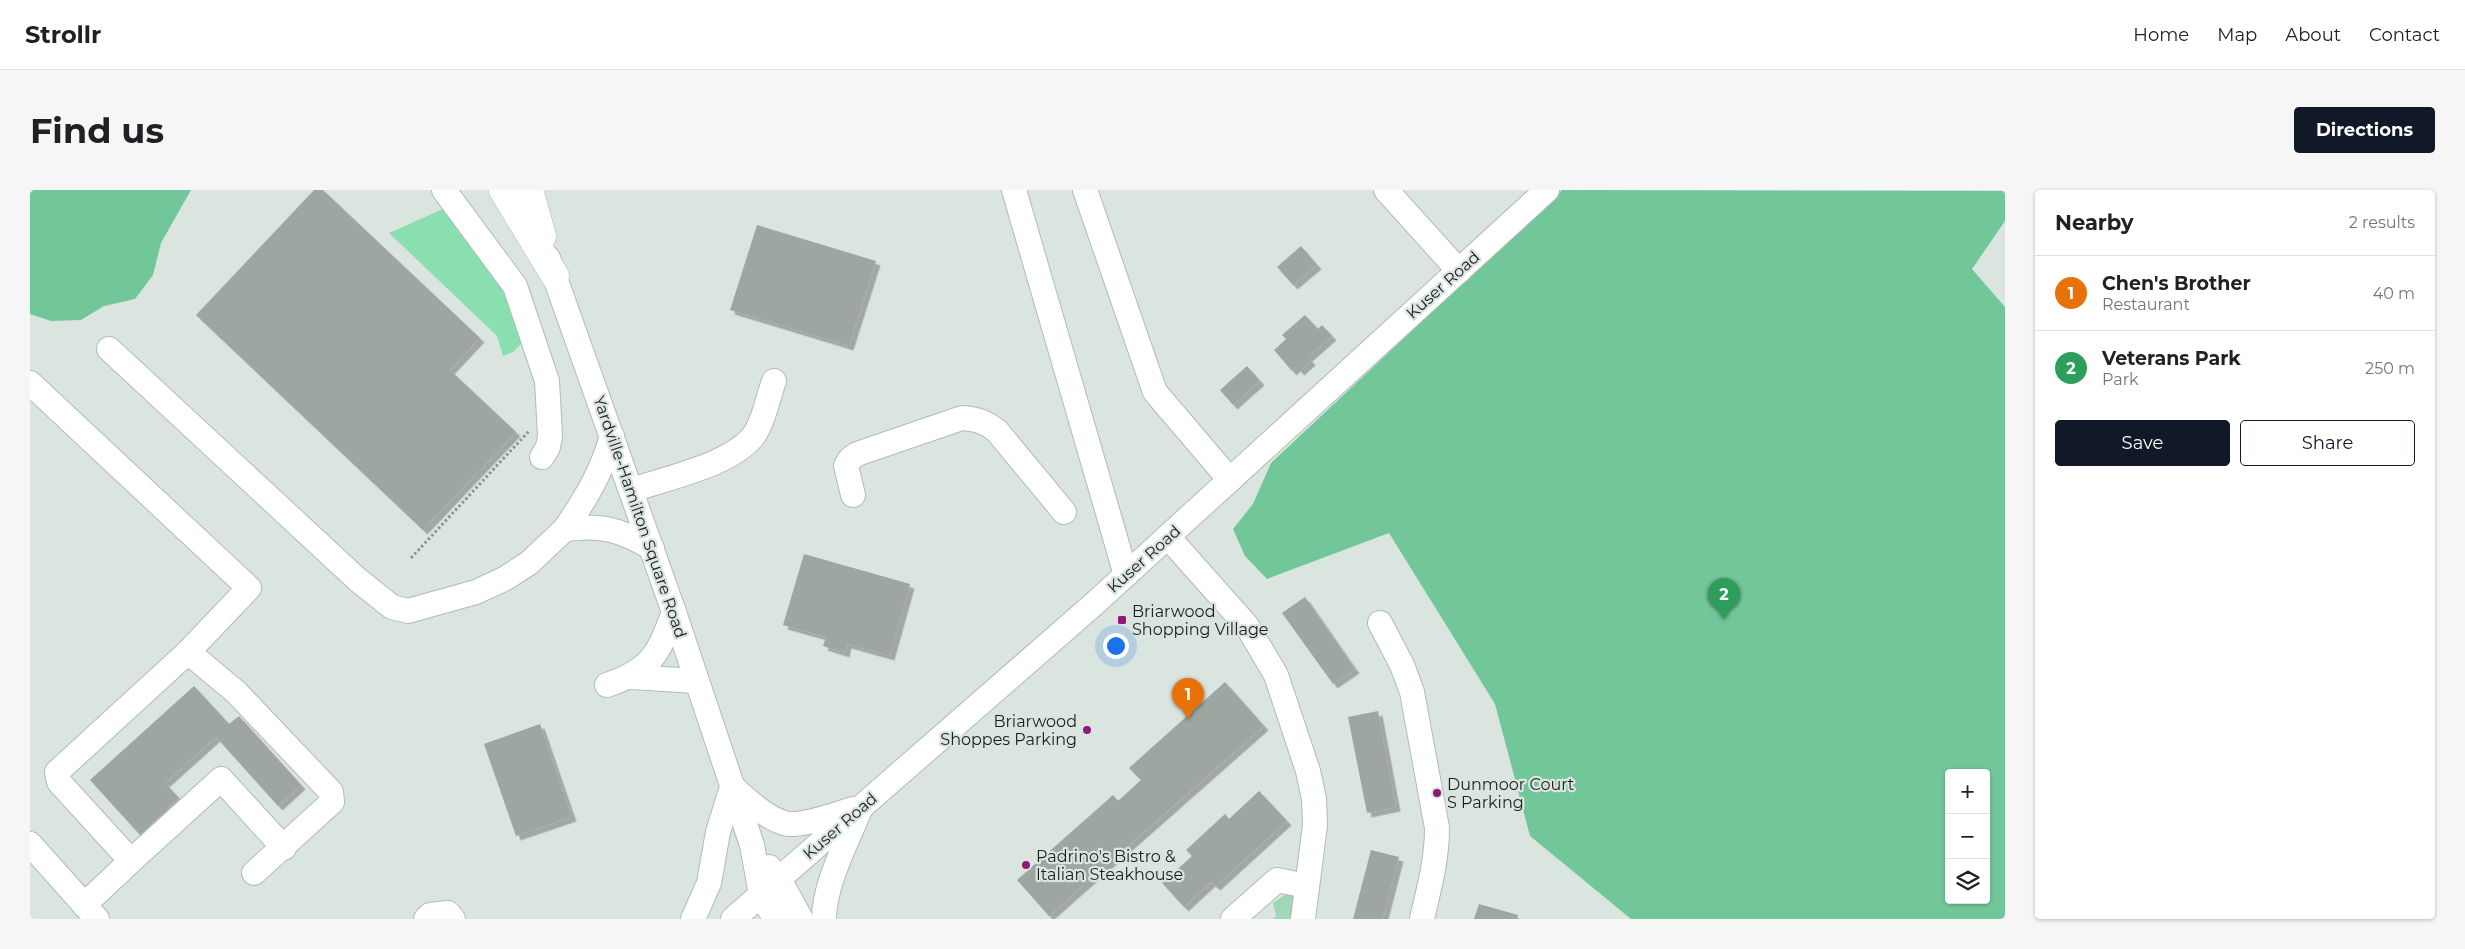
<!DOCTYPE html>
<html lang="en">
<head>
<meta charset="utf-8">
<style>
  body { margin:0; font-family:Montserrat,sans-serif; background:#f6f6f6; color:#202124 }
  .controls { position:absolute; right:15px; bottom:15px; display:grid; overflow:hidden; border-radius:5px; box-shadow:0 1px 4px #0004 }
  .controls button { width:45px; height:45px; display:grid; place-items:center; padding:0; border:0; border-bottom:1px solid #e0e0e0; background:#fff; color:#202124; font:25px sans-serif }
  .you { position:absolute; left:1085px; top:455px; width:18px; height:18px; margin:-12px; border:4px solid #fff; border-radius:50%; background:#1a73e8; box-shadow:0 0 0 8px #1a73e833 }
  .badge { display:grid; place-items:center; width:32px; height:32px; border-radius:50%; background:#111827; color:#fff; font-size:16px; font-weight:700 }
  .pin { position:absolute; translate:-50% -41px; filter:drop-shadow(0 1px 2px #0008) }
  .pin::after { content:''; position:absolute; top:26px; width:18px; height:15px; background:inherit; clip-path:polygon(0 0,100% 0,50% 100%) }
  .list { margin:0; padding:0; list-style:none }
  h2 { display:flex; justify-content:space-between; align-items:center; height:65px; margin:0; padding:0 20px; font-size:21px }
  h2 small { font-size:16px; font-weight:400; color:#757577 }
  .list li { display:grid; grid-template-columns:32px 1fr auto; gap:15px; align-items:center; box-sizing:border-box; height:75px; padding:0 20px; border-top:1px solid #e0e0e0 }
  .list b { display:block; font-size:19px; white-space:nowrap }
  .list p { margin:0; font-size:16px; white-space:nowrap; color:#757577 }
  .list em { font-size:16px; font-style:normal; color:#757577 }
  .actions { display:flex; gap:10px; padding:15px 20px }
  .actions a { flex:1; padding:11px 0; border:1px solid #111827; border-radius:5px; text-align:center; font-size:18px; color:#111827 }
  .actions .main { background:#111827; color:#fff }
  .icon { flex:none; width:28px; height:28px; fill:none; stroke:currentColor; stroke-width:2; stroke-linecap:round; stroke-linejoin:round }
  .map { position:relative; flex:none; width:1975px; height:729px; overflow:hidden; border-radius:5px }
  header { display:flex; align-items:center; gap:30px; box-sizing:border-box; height:70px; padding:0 25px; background:#fff; border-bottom:1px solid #e0e0e0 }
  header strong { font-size:24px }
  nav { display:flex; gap:28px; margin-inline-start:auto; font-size:18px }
  .intro { display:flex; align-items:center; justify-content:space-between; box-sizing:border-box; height:120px; padding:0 30px }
  h1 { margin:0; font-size:35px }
  .button { padding:12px 22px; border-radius:5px; background:#111827; color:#fff; font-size:18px; font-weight:700 }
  main { display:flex; gap:30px; padding:0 30px }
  aside { flex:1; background:#fff; border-radius:5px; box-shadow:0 1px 4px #0004 }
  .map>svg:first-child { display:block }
</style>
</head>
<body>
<header>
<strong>Strollr</strong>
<nav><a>Home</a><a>Map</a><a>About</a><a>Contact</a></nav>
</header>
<div class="intro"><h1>Find us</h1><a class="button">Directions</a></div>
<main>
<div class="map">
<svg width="1975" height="729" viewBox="0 0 1975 729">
  <defs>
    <filter id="shadow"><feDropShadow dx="4.5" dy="4.5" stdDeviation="0" flood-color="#0004"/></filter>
  </defs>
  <rect width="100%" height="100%" fill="#dbe5df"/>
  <polygon fill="#a0d7b8" points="1259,702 1269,710 1269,729 1243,729 1246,726 1243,713"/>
  <g fill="#72c79a" fill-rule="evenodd">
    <polygon points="0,0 161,0 131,53 123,85 105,109 74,116 51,130 21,131 0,124"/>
    <path d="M1532,0L1975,1V31L1942,79L1975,117V729H1601L1500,646L1465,514L1359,343L1237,389L1215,366L1203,339L1223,314L1241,273ZM1919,583H1956V710H1919Z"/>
  </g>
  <polygon fill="#8adfb1" points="413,19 473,101 492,153 483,162 473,166 467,146 359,43"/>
  <g fill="#9da6a1" filter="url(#shadow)">
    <polygon points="284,0 293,0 450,148 420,180 486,242 393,340 166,125"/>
    <polygon points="727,35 846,71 819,156 700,120"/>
    <polygon points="1271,56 1287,75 1263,95 1247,77"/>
    <polygon points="1275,125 1288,139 1292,135 1302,146 1278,167 1281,171 1270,181 1266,177 1262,181 1244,160 1256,149 1252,145"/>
    <polygon points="1217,176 1230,191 1203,215 1190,200"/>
    <polygon points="774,364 880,394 860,466 817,454 815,463 793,456 796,447 753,435"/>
    <polygon points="1275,407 1325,479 1303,494 1252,423"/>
    <polygon points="1195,492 1234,536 1019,726 987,690 1083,605 1088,611 1111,590 1099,578"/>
    <polygon points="164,496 199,534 209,526 271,595 248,616 186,547 135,593 149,608 110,645 60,590"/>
    <polygon points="1348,521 1366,617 1337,623 1318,527"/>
    <polygon points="510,534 542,627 486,646 454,554"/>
    <polygon points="1229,601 1257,631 1186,696 1181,692 1154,717 1132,693 1162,666 1156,660 1195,624 1199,629"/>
    <polygon points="1341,660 1369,667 1353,729 1323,729"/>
    <polygon points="1449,714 1488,725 1487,729 1444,729"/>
  </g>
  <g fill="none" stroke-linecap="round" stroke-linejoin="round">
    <defs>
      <g id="minor">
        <polyline points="414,0 485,96 517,191 520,246 518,257 512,267"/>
        <polyline points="984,0 1096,385"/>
        <polyline points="1055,0 1125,202 1200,290"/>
        <polyline points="1356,0 1429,81"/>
        <polyline points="518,68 644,422 722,655 731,704 745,729"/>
        <polyline points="79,159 328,390 362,417 378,421 446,402 476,388 499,373 535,339"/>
        <polyline points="0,193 219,398 158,462"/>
        <path d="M582,246C572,282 556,308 535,339C571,334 591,340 622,358"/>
        <path d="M602,300C636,288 707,274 726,242C735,227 738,207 744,191"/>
        <path d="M823,305L816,276L820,269L827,264L932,228C947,229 956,232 967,241L1034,322"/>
        <polyline points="1138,347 1217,436 1246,485 1278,581 1284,609 1285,635 1273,729"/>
        <path d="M1350,433L1372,475L1382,502L1407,638C1407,670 1399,698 1392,729"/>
        <polyline points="601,487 666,491"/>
        <path d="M577,495C622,480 628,464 644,422"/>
        <path d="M703,597C718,611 735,627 754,633C770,638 807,624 823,619"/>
        <polyline points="0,654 67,729"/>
        <polyline points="101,671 191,589 254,658"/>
        <polyline points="739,677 749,689 771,729"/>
        <polyline points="54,715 101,671 29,592 27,582 158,462 206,502 301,602 302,612 224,683"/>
        <polyline points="396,729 400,725 418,723 423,729"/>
        <polyline points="663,729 679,693 688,642 702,597"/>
        <polyline points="703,729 1064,414 1517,0"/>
        <path d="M794,729C794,695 816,654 829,622"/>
        <polyline points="1203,729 1247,690 1277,696"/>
      </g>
      <g id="highway">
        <polyline points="473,0 525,86"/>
        <polyline points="499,0 512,46"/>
      </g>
    </defs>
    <use href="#minor" stroke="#b2bbb5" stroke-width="26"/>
    <use href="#highway" stroke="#b2bbb5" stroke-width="29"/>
    <polyline stroke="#8c948f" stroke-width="3" stroke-dasharray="2.5 2.5" stroke-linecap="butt" points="381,368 500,240"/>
    <use href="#minor" stroke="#fff" stroke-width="24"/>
    <use href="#highway" stroke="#fff" stroke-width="28"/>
  </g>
  <g fill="#911876" stroke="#dbe5df" stroke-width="2">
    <rect x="1087" y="425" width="10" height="10" rx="2.5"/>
    <circle cx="1057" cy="540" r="5"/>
    <circle cx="1407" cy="603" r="5"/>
    <circle cx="996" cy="675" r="5"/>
  </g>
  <g text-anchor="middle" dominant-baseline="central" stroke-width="4.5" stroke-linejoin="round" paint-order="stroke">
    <g font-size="16" fill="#1b1f1c" stroke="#dbe5df">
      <text transform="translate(1413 95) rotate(-42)">Kuser Road</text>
      <text transform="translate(610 327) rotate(71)">Yardville-Hamilton Square Road</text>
      <text transform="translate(1114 369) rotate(-42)">Kuser Road</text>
      <text transform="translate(810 636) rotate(-41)">Kuser Road</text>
    </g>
    <g font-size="16" fill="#1b1f1c" stroke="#dbe5df" text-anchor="start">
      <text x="1102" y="421">Briarwood<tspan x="1102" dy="18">Shopping Village</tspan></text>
      <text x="1047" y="531" text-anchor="end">Briarwood<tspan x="1047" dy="18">Shoppes Parking</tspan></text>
      <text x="1417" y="594">Dunmoor Court<tspan x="1417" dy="18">S Parking</tspan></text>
      <text x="1006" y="666">Padrino's Bistro &amp;<tspan x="1006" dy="18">Italian Steakhouse</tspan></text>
    </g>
  </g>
</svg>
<div class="controls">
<button>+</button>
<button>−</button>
<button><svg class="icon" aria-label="layers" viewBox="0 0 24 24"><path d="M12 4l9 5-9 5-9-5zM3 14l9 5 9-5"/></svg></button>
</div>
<div class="you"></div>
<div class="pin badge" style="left:1158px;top:529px;background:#e8710a">1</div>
<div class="pin badge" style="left:1694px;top:429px;background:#2e9e5b">2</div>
</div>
<aside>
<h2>Nearby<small>2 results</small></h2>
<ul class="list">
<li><span class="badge" style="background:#e8710a">1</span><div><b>Chen's Brother</b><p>Restaurant</p></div><em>40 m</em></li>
<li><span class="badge" style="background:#2e9e5b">2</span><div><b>Veterans Park</b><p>Park</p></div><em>250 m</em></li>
</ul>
<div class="actions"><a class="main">Save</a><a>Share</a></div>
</aside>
</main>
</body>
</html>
